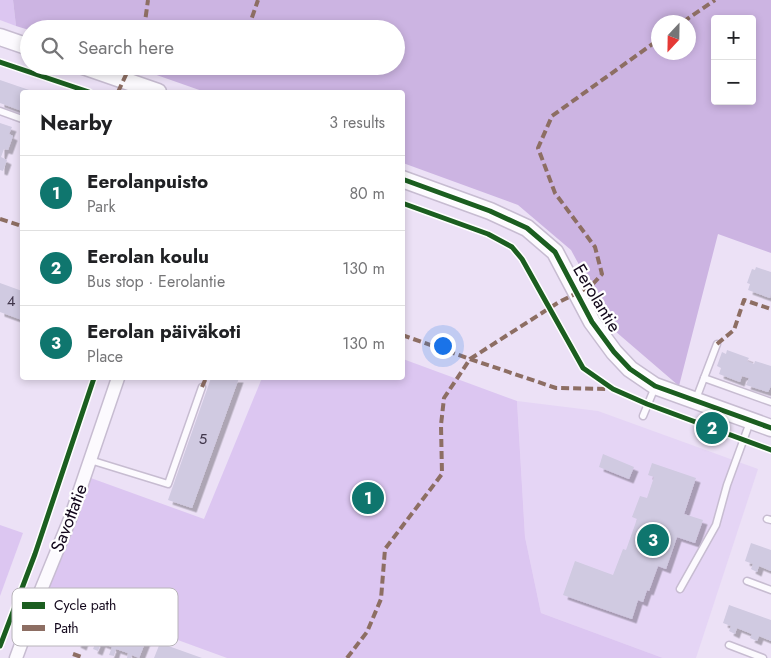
<!DOCTYPE html>
<html lang="en">
<head>
<meta charset="utf-8">
<style>
  body { margin:0; font-family:Jost,sans-serif; background:#f2f2f2; color:#202124 }
  .controls { position:absolute; right:15px; top:15px; display:grid; overflow:hidden; border-radius:5px; box-shadow:0 2px 8px #0003 }
  .controls button { width:45px; height:45px; display:grid; place-items:center; padding:0; border:0; border-bottom:1px solid #e0e0e0; background:#fff; color:#202124; font:25px sans-serif }
  .compass { position:absolute; left:651px; top:15px; width:45px; height:45px; border-radius:50%; background:#fff; box-shadow:0 2px 8px #0003; rotate:202deg }
  .you { position:absolute; left:442px; top:345px; width:18px; height:18px; margin:-12px; border:4px solid #fff; border-radius:50%; background:#1a73e8; box-shadow:0 0 0 8px #1a73e833 }
  .badge { display:grid; place-items:center; width:32px; height:32px; border-radius:50%; background:#0f766e; color:#fff; font-size:16px; font-weight:700 }
  .pin { position:absolute; translate:-50% -50%; border:2px solid #fff; box-shadow:0 1px 5px #0006 }
  .list { margin:0; padding:0; list-style:none }
  h2 { display:flex; justify-content:space-between; align-items:center; height:65px; margin:0; padding:0 20px; font-size:21px }
  h2 small { font-size:16px; font-weight:400; color:#757577 }
  .list li { display:grid; grid-template-columns:32px 1fr auto; gap:15px; align-items:center; box-sizing:border-box; height:75px; padding:0 20px; border-top:1px solid #e0e0e0 }
  .list b { display:block; font-size:19px; white-space:nowrap }
  .list p { margin:0; font-size:16px; white-space:nowrap; color:#757577 }
  .list em { font-size:16px; font-style:normal; color:#757577 }
  .icon { flex:none; width:28px; height:28px; fill:none; stroke:currentColor; stroke-width:2; stroke-linecap:round; stroke-linejoin:round }
  .map { position:relative; flex:none; width:771px; height:658px; overflow:hidden }
  .search { position:absolute; background:#fff; box-shadow:0 2px 8px #0003; left:20px; top:20px; width:385px; height:55px; display:flex; align-items:center; gap:12px; box-sizing:border-box; padding:0 18px; border-radius:28px; color:#757577; font-size:19px }
  .panel { position:absolute; background:#fff; box-shadow:0 2px 8px #0003; left:20px; top:90px; width:385px; height:290px; border-radius:5px }
  .map>svg:first-child { display:block }
</style>
</head>
<body>
<div class="map">
<svg width="771" height="658" viewBox="0 0 771 658">
  <defs>
    <filter id="shadow"><feDropShadow dx="4.5" dy="4.5" stdDeviation="0" flood-color="#0004"/></filter>
  </defs>
  <rect width="100%" height="100%" fill="#ece1f6"/>
  <polygon fill="#e5d5f5" points="517,401 598,411 758,469 696,658 663,658 541,613 525,537"/>
  <g fill="#dcc6f1">
    <polygon points="0,0 13,0 16,26 0,20"/>
    <polygon points="403,359 517,401 525,537 541,613 663,658 227,658 41,590 88,477 204,519 262,378 402,378"/>
    <polygon points="0,525 23,533 0,596"/>
  </g>
  <path fill="#ccb4e2" fill-rule="evenodd" d="M13,0H771V253L718,234L679,386L615,331L571,250L518,205L403,163L402,92H205L131,66H396V29H29V30L16,26ZM715,19H752V101H715ZM658,22H688V52H658Z"/>
  <g fill="#d0cae1" filter="url(#shadow)">
    <polygon points="0,80 35,92 22,92 22,111 0,103"/>
    <polygon points="0,123 12,127 9,134 13,136 8,150 4,149 1,157 7,160 3,171 0,170"/>
    <polygon points="756,267 771,272 771,294 770,298 748,290 750,284 747,283 752,269 755,270"/>
    <polygon points="0,283 22,291 22,320 0,312"/>
    <polygon points="727,350 749,358 747,361 754,364 755,361 771,366 771,386 768,392 746,385 749,378 742,376 740,382 719,374 721,368 717,366 722,352 726,354"/>
    <polygon points="211,378 239,378 192,508 168,500"/>
    <polygon points="603,454 634,467 629,479 599,467"/>
    <polygon points="652,463 696,478 684,514 703,520 695,543 677,537 666,569 658,566 649,591 647,590 643,602 638,600 632,619 563,595 575,561 613,575 623,549 626,550 637,519 632,517 640,496 647,498 654,477 648,475"/>
    <polygon points="751,543 771,550 771,571 759,566 757,572 751,569 753,564 745,561"/>
    <polygon points="729,605 771,620 771,641 759,636 757,641 750,638 752,634 737,628 735,634 729,631 731,626 723,623"/>
    <polygon points="64,608 147,638 139,658 132,655 131,658 127,658 128,653 116,649 114,656 109,655 112,647 101,643 98,651 93,649 96,642 85,638 82,646 76,643 79,636 68,633 65,641 59,638 62,630 56,628"/>
    <polygon points="160,643 202,658 154,658"/>
  </g>
  <g fill="none" stroke-linecap="round" stroke-linejoin="round">
    <defs>
      <g id="service">
        <polyline points="0,111 22,119"/>
        <polyline points="704,378 717,344"/>
        <polyline points="696,399 704,378 771,402"/>
        <polyline points="643,416 655,387"/>
        <polyline points="90,460 168,484 202,387"/>
        <polyline points="767,519 771,520"/>
        <polyline points="747,581 771,590"/>
        <polyline points="680,589 716,525 727,485 750,422"/>
        <polyline points="729,645 763,658"/>
      </g>
      <polyline id="minor" points="16,658 41,590 70,519 118,378"/>
      <g id="tertiary">
        <polyline points="0,37 29,47"/>
        <polyline points="83,66 158,92"/>
        <polyline points="402,179 490,211 527,228 555,252 592,322 614,352 630,369 655,386 771,428"/>
      </g>
    </defs>
    <use href="#service" stroke="#c7bcd1" stroke-width="9"/>
    <use href="#minor" stroke="#c7bcd1" stroke-width="15"/>
    <use href="#tertiary" stroke="#c7bcd1" stroke-width="19"/>
    <use href="#service" stroke="#fcfafe" stroke-width="6"/>
    <use href="#minor" stroke="#fcfafe" stroke-width="12"/>
    <use href="#tertiary" stroke="#fcfafe" stroke-width="16"/>
    <g stroke="#8d6e63" stroke-width="4" stroke-dasharray="8 4" stroke-linecap="butt">
      <polyline points="683,22 715,0"/>
      <polyline points="144,29 148,0"/>
      <polyline points="248,29 258,0"/>
      <polyline points="118,92 130,66"/>
      <polyline points="0,219 22,226"/>
      <polyline points="402,335 470,359 556,388 610,389"/>
      <polyline points="717,344 734,330 744,300 771,309"/>
      <polyline points="202,387 206,378"/>
      <polyline points="73,654 84,658"/>
      <polyline points="347,658 367,632 381,599 385,549 442,474 441,425 444,398 470,359 559,302 591,286 602,274 595,247 555,193 538,148 552,116 658,40"/>
    </g>
    <defs>
      <g id="cycleway">
        <polyline points="0,62 89,92"/>
        <polyline points="402,179 490,211 527,228 555,252 592,322 614,352 630,369 655,386 771,428"/>
        <polyline points="402,203 488,234 512,247 522,259 583,368 613,389 647,404 771,450"/>
        <polyline points="0,646 35,554 94,378"/>
      </g>
    </defs>
    <use href="#cycleway" stroke="#fff" stroke-width="8"/>
    <use href="#cycleway" stroke="#1b5e20" stroke-width="5"/>
  </g>
  <g text-anchor="middle" dominant-baseline="central" stroke-width="4.5" stroke-linejoin="round" paint-order="stroke">
    <g font-size="15" fill="#41374c">
      <text x="11" y="301">4</text>
      <text x="203" y="439">5</text>
    </g>
    <g font-size="18" fill="#11061a" stroke="#fff">
      <text transform="translate(597 298) rotate(59)">Eerolantie</text>
      <text transform="translate(69 518) rotate(-69)">Savottatie</text>
    </g>
  </g>
  <rect x="12" y="588" width="166" height="58" rx="8" fill="#fff" stroke="#b8b4ba" stroke-width="1"/>
  <rect x="22" y="602" width="23" height="7" fill="#1b5e20"/>
  <rect x="22" y="625" width="23" height="6" fill="#8d6e63"/>
  <g font-size="14" fill="#11061a">
    <text x="54" y="610">Cycle path</text>
    <text x="54" y="633">Path</text>
  </g>
</svg>
<div class="controls">
<button>+</button>
<button>−</button>
</div>
<svg class="compass" viewBox="-18 -18 36 36"><path d="M0-13l5 13h-10z" fill="#e53935"/><path d="M0 13l5-13h-10z" fill="#757577"/></svg>
<div class="you"></div>
<div class="pin badge" style="left:368px;top:498px">1</div>
<div class="pin badge" style="left:712px;top:428px">2</div>
<div class="pin badge" style="left:653px;top:540px">3</div>
<div class="search"><svg class="icon" aria-label="search" viewBox="0 0 24 24"><circle cx="10" cy="10" r="6"/><path d="M15 15l6 6"/></svg>Search here</div>
<section class="panel">
<h2>Nearby<small>3 results</small></h2>
<ul class="list">
<li><span class="badge">1</span><div><b>Eerolanpuisto</b><p>Park</p></div><em>80 m</em></li>
<li><span class="badge">2</span><div><b>Eerolan koulu</b><p>Bus stop · Eerolantie</p></div><em>130 m</em></li>
<li><span class="badge">3</span><div><b>Eerolan päiväkoti</b><p>Place</p></div><em>130 m</em></li>
</ul>
</section>
</div>
</body>
</html>
